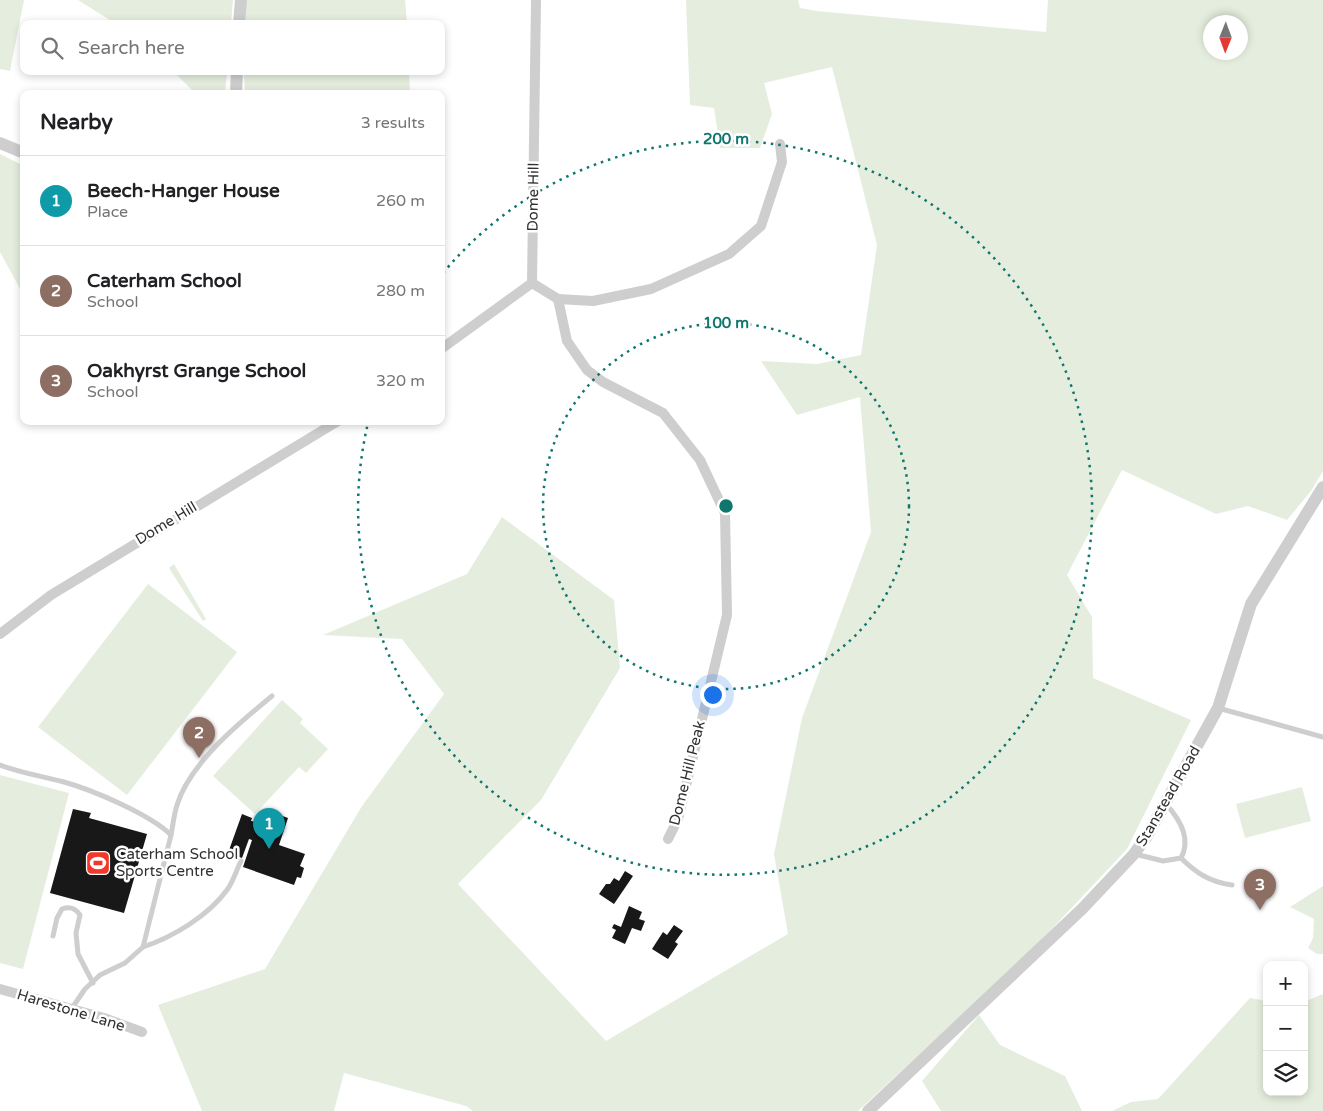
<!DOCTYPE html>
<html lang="en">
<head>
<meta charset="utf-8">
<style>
  body { margin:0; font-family:"Varela Round",sans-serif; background:#f2f2f2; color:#202124 }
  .controls { position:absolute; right:15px; bottom:15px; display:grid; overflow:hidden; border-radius:10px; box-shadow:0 2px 8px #0003 }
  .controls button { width:45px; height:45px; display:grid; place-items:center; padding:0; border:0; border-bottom:1px solid #e0e0e0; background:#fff; color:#202124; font:25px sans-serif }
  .compass { position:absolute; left:1203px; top:15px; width:45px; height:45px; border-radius:50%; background:#fff; box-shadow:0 2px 8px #0003; rotate:181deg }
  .you { position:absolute; left:712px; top:694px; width:18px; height:18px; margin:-12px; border:4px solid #fff; border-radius:50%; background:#1a73e8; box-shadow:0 0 0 8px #1a73e833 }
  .badge { display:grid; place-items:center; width:32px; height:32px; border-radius:50%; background:#f1382a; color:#fff; font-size:16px; font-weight:700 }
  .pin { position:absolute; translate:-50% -41px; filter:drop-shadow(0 1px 2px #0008) }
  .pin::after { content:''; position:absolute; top:26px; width:18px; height:15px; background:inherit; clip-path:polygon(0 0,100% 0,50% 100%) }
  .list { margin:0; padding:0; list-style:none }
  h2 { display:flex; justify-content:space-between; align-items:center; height:65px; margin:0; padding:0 20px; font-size:21px }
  h2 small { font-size:16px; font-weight:400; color:#757577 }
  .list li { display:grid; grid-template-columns:32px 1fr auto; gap:15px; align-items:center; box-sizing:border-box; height:90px; padding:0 20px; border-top:1px solid #e0e0e0 }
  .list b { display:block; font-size:19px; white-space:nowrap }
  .list p { margin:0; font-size:16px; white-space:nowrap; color:#757577 }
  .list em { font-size:16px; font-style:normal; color:#757577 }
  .icon { flex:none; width:28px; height:28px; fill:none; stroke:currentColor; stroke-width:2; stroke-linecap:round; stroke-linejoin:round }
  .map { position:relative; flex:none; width:1323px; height:1111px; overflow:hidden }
  .search { position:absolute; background:#fff; box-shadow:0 2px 8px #0003; left:20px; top:20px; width:425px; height:55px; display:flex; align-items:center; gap:12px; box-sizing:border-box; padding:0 18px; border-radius:10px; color:#757577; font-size:19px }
  .panel { position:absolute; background:#fff; box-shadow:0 2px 8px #0003; left:20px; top:90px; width:425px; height:335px; border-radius:10px }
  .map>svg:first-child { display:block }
</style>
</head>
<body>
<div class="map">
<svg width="1323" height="1111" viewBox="0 0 1323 1111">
  <rect width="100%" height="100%" fill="#fff"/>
  <g fill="#e5eede" fill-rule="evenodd">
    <polygon points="0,0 24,0 10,71 0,69"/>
    <polygon points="78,0 233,0 231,24 116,24"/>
    <polygon points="245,0 405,0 407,24 244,24"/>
    <path d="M686,0H798L800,8L817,11L1046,32L1048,0H1323V471L1311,491L1287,520L1248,506L1216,514L1122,470L1067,575L1092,617L1093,678L1191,720L1127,849L1032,950L858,1111H473L466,1106L344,1073L334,1111H202L158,1005L265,969L362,806L444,694L402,639L323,635L467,574L502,517L614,600L620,668L541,800L458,884L606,1041L788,934L774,854L802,718L871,532L860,397L797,415L761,361L817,364L861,355L877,245L832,67L764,83L772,114L760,148H720L714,108L690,105ZM1210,22H1240V52H1210Z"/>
    <polygon points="173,71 227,71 225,94 196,94"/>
    <polygon points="244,71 409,71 410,94 245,94"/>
    <polygon points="0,154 24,166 24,296 0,252"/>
    <polygon points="174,564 206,619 203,621 169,568"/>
    <polygon points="148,584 237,652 127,795 38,727"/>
    <polygon points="282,700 303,719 300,723 328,749 306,773 299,767 255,814 213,776"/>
    <polygon points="0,775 69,793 23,969 0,963"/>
    <polygon points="1302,787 1311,821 1245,838 1236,804"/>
    <polygon points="1323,886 1323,954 1317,954 1308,948 1313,938 1314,919 1290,907"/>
    <polygon points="1323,994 1323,1111 1112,1111 1131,1102 1158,1099 1250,998 1267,1001 1267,1092 1304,1092 1304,1002"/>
    <polygon points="979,1015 1000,1045 1065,1076 1082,1111 941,1111 922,1081"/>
  </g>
  <g fill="#181818">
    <polygon points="73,809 91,813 89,818 147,834 124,913 50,893"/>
    <polygon points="274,813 288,818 279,845 305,854 300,866 304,868 301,878 297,877 294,885 243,867 252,840 249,839 242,858 228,853 242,814 252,818 251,821 270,824"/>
    <polygon points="625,871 633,876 614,904 599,894 606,884 610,884 614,878 619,881"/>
    <polygon points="629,906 642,912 639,919 645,921 641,931 632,928 625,944 612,938 616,930 612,928 614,924 621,927"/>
    <polygon points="674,925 683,931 675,942 678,944 668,959 652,949 663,932 667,935"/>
  </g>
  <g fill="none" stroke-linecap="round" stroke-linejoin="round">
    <g stroke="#cecece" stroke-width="5">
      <polyline points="1218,708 1323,737"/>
      <path d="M0,765C21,773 42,776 64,782C93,790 151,815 171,835L143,947L125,963L100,975L85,989L72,1008"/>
      <path d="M171,835C173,825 174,814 177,805C190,763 239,723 272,696"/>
      <path d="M1135,854L1163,861L1181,858C1192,838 1179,818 1165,803"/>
      <path d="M1181,858C1196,873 1210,882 1232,885"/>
      <path d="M53,936L57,918L62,909C70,906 75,908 80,915L76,933L78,954L93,983"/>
      <path d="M143,947C173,937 208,916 227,890C233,882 236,871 241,861"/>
    </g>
    <g stroke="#cecece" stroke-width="10">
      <polyline points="532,283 558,299 567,341 587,370 603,382 663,413 700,460 725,513 727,615 678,819 668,839"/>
      <polyline points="558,299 593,301 651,289 729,254 761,226 782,162 780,144"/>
      <polyline points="441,349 532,283 536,0"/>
      <polyline points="0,634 51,595 338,421"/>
      <polyline points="0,989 104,1018 142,1032"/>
    </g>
    <g stroke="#cecece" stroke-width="12">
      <polyline points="239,24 241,0"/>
      <polyline points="236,94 237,71"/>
      <polyline points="0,143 24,153"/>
      <polyline points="868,1111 1082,909 1134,854 1147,836 1218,708 1251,604 1323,487"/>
    </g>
  </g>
  <g fill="none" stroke="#0f766e" stroke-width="2.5" stroke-dasharray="2.5 5">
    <circle cx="726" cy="506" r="183"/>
    <path d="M443 273A367 367 0 1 1 368 423"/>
  </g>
  <defs>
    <symbol id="stadium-square" viewBox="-11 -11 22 22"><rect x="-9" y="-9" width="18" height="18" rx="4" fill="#f1382a" stroke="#fff"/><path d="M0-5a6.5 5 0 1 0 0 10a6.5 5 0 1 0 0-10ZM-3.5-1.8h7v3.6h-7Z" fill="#fff"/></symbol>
  </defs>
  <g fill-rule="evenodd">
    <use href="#stadium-square" x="84" y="849" width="28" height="28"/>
  </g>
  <g text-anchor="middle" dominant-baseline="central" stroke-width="5" stroke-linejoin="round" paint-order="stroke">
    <g font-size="15" fill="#313131" stroke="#fff">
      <text transform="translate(533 197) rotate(-89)">Dome Hill</text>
      <text transform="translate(166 523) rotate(-31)">Dome Hill</text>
      <text transform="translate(687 773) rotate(-76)">Dome Hill Peak</text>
      <text transform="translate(1168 796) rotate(-60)">Stanstead Road</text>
      <text transform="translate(71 1010) rotate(17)">Harestone Lane</text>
    </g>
    <g font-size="15" fill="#313131" stroke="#fff" text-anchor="start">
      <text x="116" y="854">Caterham School<tspan x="116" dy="17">Sports Centre</tspan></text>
    </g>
  </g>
  <circle cx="726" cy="506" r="8" fill="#0f766e" stroke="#fff" stroke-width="2.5"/>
  <g font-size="15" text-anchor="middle" font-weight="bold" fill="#0f766e" stroke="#fff" stroke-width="5" stroke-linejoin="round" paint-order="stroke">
    <text x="726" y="144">200 m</text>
    <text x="726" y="328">100 m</text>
  </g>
</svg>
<div class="controls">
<button>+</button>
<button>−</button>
<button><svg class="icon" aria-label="layers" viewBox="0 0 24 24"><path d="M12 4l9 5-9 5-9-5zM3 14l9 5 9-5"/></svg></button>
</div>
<svg class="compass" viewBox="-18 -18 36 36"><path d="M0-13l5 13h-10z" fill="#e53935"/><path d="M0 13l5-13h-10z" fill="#757577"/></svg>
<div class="you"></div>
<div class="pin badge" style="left:269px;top:849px;background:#0f9aa8">1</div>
<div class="pin badge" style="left:199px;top:758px;background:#8d6e63">2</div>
<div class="pin badge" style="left:1260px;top:910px;background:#8d6e63">3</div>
<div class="search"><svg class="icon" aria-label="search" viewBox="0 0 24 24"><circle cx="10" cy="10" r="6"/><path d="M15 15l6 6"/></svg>Search here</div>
<section class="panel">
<h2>Nearby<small>3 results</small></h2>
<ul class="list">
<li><span class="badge" style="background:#0f9aa8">1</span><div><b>Beech-Hanger House</b><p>Place</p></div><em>260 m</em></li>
<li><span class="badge" style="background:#8d6e63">2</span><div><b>Caterham School</b><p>School</p></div><em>280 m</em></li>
<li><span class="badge" style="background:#8d6e63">3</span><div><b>Oakhyrst Grange School</b><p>School</p></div><em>320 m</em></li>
</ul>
</section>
</div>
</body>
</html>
